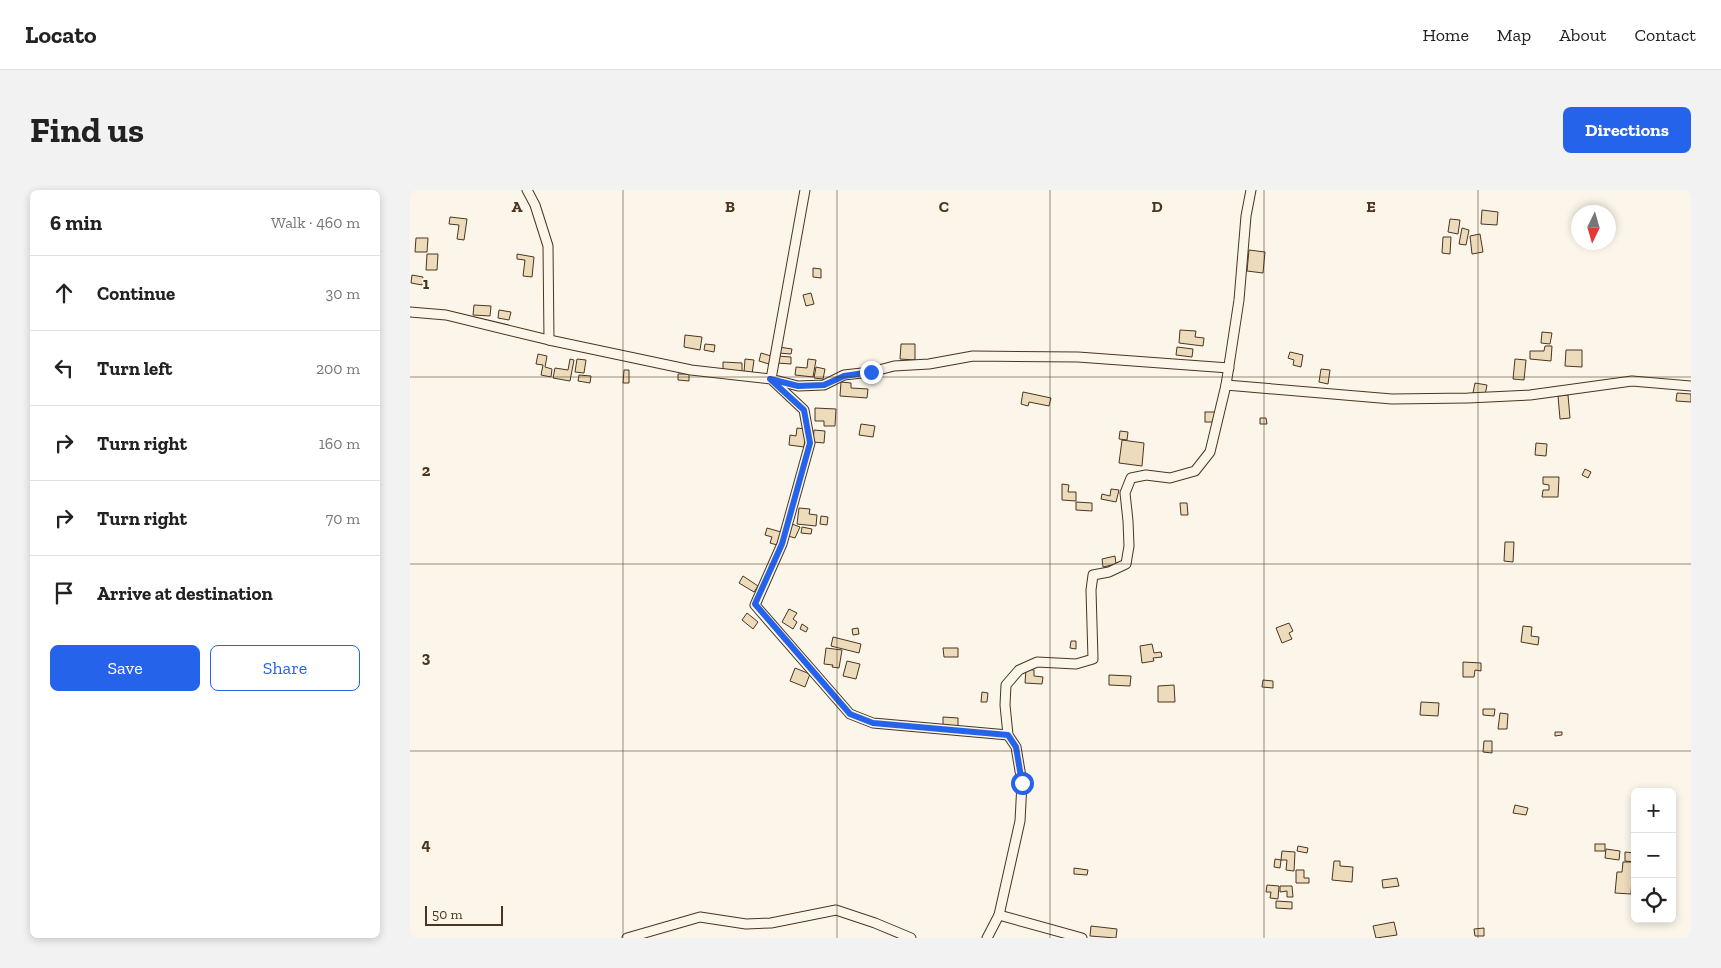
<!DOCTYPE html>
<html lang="en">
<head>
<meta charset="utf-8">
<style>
  body { margin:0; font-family:"Zilla Slab",serif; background:#f2f2f2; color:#222 }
  .controls { position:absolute; right:15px; bottom:15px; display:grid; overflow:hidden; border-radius:8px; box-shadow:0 2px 8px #0003 }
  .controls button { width:45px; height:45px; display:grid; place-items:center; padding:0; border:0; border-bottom:1px solid #e0e0e0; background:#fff; color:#222; font:25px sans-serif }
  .compass { position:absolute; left:1161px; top:15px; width:45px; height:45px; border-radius:50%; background:#fff; box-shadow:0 2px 8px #0003; rotate:185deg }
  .scale { position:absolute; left:15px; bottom:12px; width:78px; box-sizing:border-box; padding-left:5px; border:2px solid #4a3520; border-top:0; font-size:14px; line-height:18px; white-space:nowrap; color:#4a3520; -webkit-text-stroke:4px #fbf6e9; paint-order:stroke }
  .stop { position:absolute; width:15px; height:15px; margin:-11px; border:4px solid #2563eb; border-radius:50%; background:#fff }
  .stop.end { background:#2563eb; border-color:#fff; box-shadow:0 1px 5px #0008 }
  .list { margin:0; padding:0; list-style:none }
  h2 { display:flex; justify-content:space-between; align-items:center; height:65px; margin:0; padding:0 20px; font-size:21px }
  h2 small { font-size:16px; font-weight:400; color:#767676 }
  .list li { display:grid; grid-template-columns:32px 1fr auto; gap:15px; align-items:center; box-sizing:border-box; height:75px; padding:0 20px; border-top:1px solid #e0e0e0 }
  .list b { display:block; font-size:19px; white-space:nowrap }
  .list em { font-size:16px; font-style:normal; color:#767676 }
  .actions { display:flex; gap:10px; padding:15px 20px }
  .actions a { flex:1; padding:11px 0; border:1px solid #2563eb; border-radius:8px; text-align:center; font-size:18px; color:#2563eb }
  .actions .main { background:#2563eb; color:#fff }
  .icon { flex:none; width:28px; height:28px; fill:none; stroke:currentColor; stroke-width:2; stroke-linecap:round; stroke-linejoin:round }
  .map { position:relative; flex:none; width:1281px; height:748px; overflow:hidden; border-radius:8px }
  header { display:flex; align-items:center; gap:30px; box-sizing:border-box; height:70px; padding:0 25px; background:#fff; border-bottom:1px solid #e0e0e0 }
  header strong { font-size:24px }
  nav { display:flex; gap:28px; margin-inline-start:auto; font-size:18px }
  .intro { display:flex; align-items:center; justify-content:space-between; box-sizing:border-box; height:120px; padding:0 30px }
  h1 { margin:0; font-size:35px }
  .button { padding:12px 22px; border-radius:8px; background:#2563eb; color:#fff; font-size:18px; font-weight:700 }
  main { display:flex; gap:30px; padding:0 30px }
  aside { flex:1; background:#fff; border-radius:8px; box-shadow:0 2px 8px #0003 }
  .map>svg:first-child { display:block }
</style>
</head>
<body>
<header>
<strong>Locato</strong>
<nav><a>Home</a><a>Map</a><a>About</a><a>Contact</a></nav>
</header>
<div class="intro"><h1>Find us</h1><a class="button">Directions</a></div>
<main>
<aside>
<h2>6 min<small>Walk · 460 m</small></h2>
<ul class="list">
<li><svg class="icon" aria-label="ahead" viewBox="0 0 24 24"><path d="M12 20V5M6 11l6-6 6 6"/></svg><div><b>Continue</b></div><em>30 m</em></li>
<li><svg class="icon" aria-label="left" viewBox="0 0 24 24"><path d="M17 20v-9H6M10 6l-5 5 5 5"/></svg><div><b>Turn left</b></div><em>200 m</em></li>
<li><svg class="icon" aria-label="right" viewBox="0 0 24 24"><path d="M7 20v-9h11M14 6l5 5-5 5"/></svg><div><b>Turn right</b></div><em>160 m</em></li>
<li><svg class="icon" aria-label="right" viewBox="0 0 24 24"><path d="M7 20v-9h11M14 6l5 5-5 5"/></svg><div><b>Turn right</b></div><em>70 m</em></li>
<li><svg class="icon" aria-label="arrive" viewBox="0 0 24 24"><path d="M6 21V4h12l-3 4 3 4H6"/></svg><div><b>Arrive at destination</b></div></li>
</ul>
<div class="actions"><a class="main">Save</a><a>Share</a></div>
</aside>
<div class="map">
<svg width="1281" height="748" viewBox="0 0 1281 748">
  <rect width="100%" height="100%" fill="#fbf6e9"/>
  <g fill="#ecdcbc" stroke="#4a3520">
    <polygon points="1072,20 1088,22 1087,35 1071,34"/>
    <polygon points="40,27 57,29 54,50 47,49 49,35 39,34"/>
    <polygon points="1040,29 1050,30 1048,44 1038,42"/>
    <polygon points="1052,38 1059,40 1056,55 1049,54"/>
    <polygon points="1070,44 1073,62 1062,64 1060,46"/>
    <polygon points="1033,47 1041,47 1040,64 1032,63"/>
    <polygon points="6,48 18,48 17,62 5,62"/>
    <polygon points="839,60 855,62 853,83 837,81"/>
    <polygon points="17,64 28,64 27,80 16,80"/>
    <polygon points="107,64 124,67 122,87 113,86 115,70 107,69"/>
    <polygon points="403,78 411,79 411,88 403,87"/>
    <polygon points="2,85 13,87 12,95 1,93"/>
    <polygon points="401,103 404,114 396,116 393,105"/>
    <polygon points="64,115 81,116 80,126 63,125"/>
    <polygon points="89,120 101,122 99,130 88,128"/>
    <polygon points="770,140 786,141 785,147 794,148 793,156 769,153"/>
    <polygon points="1132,142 1142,143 1140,154 1131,153"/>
    <polygon points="275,145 292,147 290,160 274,157"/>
    <polygon points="295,154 305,155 304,162 294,160"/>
    <polygon points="491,154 505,154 505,170 490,169"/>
    <polygon points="1135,156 1142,156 1141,171 1120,169 1120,161 1134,161"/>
    <polygon points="369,157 382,159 381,164 368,163"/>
    <polygon points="767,157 783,159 782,167 766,165"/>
    <polygon points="1156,160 1172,160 1172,177 1155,176"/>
    <polygon points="880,162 893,165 891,177 883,175 884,170 878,168"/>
    <polygon points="351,163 361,166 359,174 349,171"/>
    <polygon points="128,164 137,166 135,177 142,179 141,187 131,185 133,175 126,174"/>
    <polygon points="367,166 381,167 381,174 367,173"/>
    <polygon points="160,169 164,170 160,191 143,188 145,178 158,180"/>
    <polygon points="167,169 176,170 174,183 165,182"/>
    <polygon points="335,169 344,170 342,184 334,183"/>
    <polygon points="398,169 406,170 403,187 385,185 386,177 397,178"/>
    <polygon points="1105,169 1116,170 1114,190 1103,189"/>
    <polygon points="313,172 332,173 332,182 313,181"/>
    <polygon points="406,177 415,179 413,189 404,188"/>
    <polygon points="911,179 920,180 918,194 909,192"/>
    <polygon points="214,180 219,180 219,193 213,193"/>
    <polygon points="268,184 279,184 279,191 268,190"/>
    <polygon points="169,185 181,186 180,193 168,191"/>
    <polygon points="431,192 441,193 441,198 458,199 457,208 430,206"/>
    <polygon points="1065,193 1077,195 1075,205 1063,203"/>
    <polygon points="613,202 641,208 639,216 619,212 618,216 611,214"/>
    <polygon points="1267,203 1281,204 1281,212 1266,211"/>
    <polygon points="1158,205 1160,228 1150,229 1148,206"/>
    <polygon points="405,218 426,219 425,236 414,236 414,231 405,231"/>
    <rect x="795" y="222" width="10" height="10"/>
    <polygon points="850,228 856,228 857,234 850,234"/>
    <polygon points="451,234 465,236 463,247 449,245"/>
    <polygon points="387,238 396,239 394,257 379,255 380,245 386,246"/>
    <polygon points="404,240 415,241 414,253 403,252"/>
    <polygon points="710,241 718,242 717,250 709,249"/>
    <polygon points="712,250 734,253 732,276 709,273"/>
    <polygon points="1126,253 1137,254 1136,266 1125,265"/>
    <polygon points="1175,279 1181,282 1178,288 1172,285"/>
    <polygon points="1133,287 1149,287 1148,307 1132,307 1133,300 1139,300 1139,295 1133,294"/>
    <polygon points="652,294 659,295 658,302 666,302 666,311 652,310"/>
    <polygon points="701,299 709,300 706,312 691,309 692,304 700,306"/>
    <polygon points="666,312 682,313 682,321 666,320"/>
    <polygon points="770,313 777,313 778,325 771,325"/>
    <polygon points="389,318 400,319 399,324 407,325 406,336 387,334"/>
    <polygon points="411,326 418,327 417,335 410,334"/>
    <polygon points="382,334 390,337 385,348 378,346"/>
    <polygon points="392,337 402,339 401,344 391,343"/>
    <polygon points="357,338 371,342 367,355 360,353 362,347 355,345"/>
    <polygon points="1095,352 1104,352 1103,372 1094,371"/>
    <polygon points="705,366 706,374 693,377 692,369"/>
    <polygon points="333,386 348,396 344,402 329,393"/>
    <polygon points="379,419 387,423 383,429 387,432 383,439 372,432"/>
    <polygon points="337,423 348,432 343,439 332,430"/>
    <polygon points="879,433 883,441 879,443 882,449 872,453 866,438"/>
    <polygon points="392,434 398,438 396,442 390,439"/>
    <polygon points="1113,436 1122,437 1121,446 1129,447 1128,455 1111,452"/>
    <polygon points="448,438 449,444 443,445 442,439"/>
    <polygon points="423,447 451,454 449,463 421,456"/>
    <polygon points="661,451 666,451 666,459 660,458"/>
    <polygon points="742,454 744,463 751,462 752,467 743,468 744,471 732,473 730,456"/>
    <polygon points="416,458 432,460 429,478 422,477 423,475 414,474"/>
    <polygon points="533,458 548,458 548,467 534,467"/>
    <polygon points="437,471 450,474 446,489 433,486"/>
    <polygon points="1053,472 1071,473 1071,481 1065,480 1064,487 1053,487"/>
    <polygon points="385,478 400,484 395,497 380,491"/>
    <polygon points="616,479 624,480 624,486 633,487 632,494 615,493"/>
    <polygon points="699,485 721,486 720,496 699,495"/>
    <polygon points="853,490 863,491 863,498 852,497"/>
    <polygon points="764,495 765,512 748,512 748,496"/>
    <polygon points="572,502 578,503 577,512 571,512"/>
    <polygon points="1011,512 1029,513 1028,526 1010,525"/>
    <polygon points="1073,519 1085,519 1084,526 1073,525"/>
    <polygon points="1090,523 1098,524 1097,539 1088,539"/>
    <polygon points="533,527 548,528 548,536 533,535"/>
    <polygon points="1145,542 1152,542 1152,545 1145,546"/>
    <polygon points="1074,551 1082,551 1082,563 1073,562"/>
    <polygon points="1105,615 1118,618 1116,625 1103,623"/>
    <rect x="1185" y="654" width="10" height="7"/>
    <polygon points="888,656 898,658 897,663 887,661"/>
    <polygon points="1196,659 1210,661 1209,670 1195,668"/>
    <polygon points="872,661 885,662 884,681 876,680 877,670 871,670"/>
    <polygon points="1215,662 1225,663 1225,672 1215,671"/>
    <polygon points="865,669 871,670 870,678 864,677"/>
    <polygon points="924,671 930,671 930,676 943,677 942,692 922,690"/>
    <polygon points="1213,672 1223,672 1221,704 1205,703 1207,682 1212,682"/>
    <polygon points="664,678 678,680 677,685 664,684"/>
    <polygon points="886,680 894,680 894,688 899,688 899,693 886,693"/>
    <polygon points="987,688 989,696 973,698 972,690"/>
    <polygon points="857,695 869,696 868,709 860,708 861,702 856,702"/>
    <polygon points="870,696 882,696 883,707 877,707 877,701 870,702"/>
    <polygon points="866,711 882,712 882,719 866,718"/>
    <polygon points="984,732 987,745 966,748 963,736"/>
    <polygon points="681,736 707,739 706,748 680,746"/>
    <polygon points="1074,738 1074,746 1065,746 1064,739"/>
  </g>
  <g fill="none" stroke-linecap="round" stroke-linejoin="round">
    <defs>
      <g id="minor">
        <polyline points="117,0 125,15 138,56 139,150"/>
        <polyline points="395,0 361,189 388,196 414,195 434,185 461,182 484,176 519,174 563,166 668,167 819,178"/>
        <polyline points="0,122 36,125 139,150 281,180 361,189 394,220 400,253 372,354 345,415 440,524 463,533 598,545"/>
        <polyline points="816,195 829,110 836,26 841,0"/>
        <polyline points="589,725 672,748"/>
        <polyline points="217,748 290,727 336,734 361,733 426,720 465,733 501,748"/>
        <polyline points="577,748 589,725 610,631 612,593 606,557 598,545 595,515 596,495 609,480 627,472 666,474 683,469 681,400 683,385 699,382 716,374 719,356 718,331 715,303 721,288 736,285 760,288 785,281 800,262 816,195 982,209 1058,208 1120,205 1222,191 1281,196"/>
      </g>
    </defs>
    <use href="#minor" stroke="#4a3520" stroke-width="11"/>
    <use href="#minor" stroke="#fbf6e9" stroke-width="9"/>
  </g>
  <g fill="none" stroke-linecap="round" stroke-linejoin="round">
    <polyline stroke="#2563eb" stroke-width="6" points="461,182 434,186 414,195 388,196 360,189 394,220 400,253 372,354 345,414 440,524 463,533 598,545 606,557 612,593"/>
  </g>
  <path fill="none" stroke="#4a3520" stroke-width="1" stroke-opacity="0.55" d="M213,0V748M427,0V748M640,0V748M854,0V748M1068,0V748M0,187H1281M0,374H1281M0,561H1281"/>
  <g font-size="16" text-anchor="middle" font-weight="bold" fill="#4a3520" stroke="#fbf6e9" stroke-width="4" stroke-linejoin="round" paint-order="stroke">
    <text x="107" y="22">A</text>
    <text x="320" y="22">B</text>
    <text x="534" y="22">C</text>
    <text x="747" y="22">D</text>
    <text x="961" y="22">E</text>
    <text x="16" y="99">1</text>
    <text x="16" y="286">2</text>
    <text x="16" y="473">3</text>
    <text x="16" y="660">4</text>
  </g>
</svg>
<div class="controls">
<button>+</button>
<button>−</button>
<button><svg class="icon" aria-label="locate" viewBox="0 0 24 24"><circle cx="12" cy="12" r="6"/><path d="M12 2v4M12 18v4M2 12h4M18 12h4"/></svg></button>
</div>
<svg class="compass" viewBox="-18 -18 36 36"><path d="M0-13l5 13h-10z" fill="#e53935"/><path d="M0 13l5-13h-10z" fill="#767676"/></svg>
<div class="scale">50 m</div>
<div class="stop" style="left:612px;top:593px"></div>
<div class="stop end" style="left:461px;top:182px"></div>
</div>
</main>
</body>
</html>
